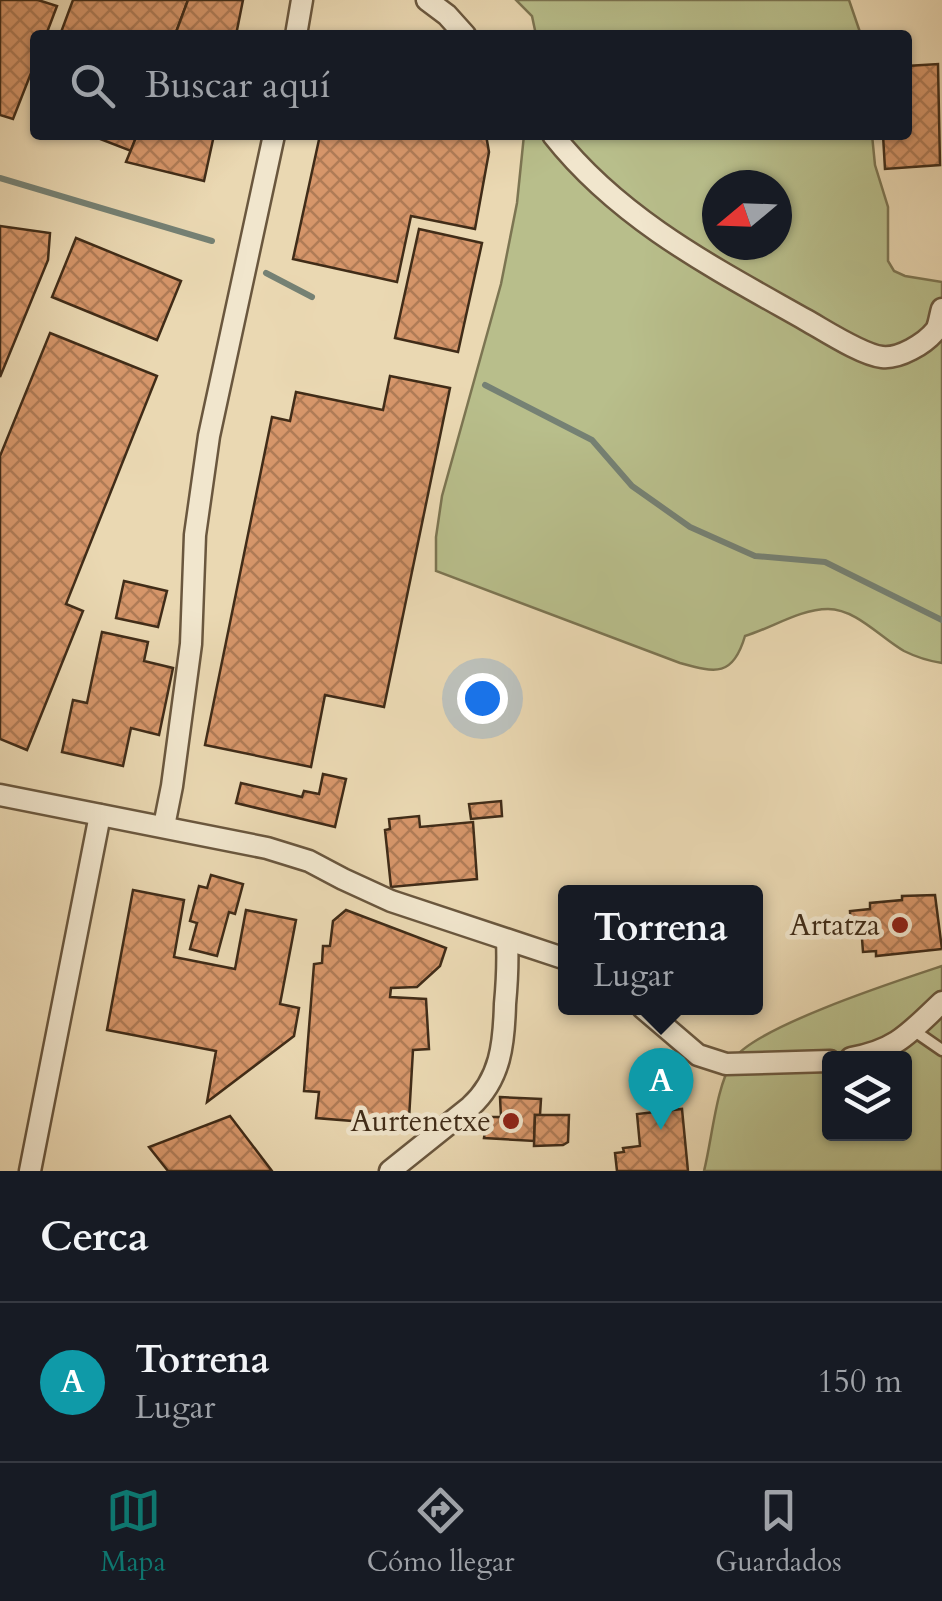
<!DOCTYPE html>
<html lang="es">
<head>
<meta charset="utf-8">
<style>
  body { margin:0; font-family:Cardo,serif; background:#20242c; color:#f1f3f6 }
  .controls { position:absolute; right:30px; bottom:30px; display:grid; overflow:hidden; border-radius:10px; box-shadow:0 2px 8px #0004 }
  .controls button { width:90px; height:90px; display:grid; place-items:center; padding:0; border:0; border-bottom:2px solid #363941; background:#171b24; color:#f1f3f6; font:50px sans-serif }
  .compass { position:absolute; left:702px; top:170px; width:90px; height:90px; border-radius:50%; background:#171b24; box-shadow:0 2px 8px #0004; rotate:251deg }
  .you { position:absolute; left:482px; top:698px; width:35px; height:35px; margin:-25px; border:8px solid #fff; border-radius:50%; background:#1a73e8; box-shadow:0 0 0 15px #1a73e833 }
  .badge { display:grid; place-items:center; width:65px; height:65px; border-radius:50%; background:#0f766e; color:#fff; font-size:32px; font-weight:700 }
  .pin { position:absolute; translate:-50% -82px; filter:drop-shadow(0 2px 5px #0008) }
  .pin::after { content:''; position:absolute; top:52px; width:35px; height:30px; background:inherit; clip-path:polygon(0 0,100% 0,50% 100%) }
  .popup { position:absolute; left:558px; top:885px; width:205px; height:130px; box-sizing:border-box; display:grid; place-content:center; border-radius:10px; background:#171b24; filter:drop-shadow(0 2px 8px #0005); font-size:32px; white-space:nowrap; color:#9ea1a6 }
  .popup b { font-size:38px; color:#f1f3f6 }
  .popup::after { content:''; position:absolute; left:50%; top:100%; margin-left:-20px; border:20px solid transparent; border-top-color:#171b24 }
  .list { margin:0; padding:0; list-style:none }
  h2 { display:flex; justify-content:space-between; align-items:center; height:130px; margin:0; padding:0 40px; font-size:42px }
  h2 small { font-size:32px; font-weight:400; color:#9ea1a6 }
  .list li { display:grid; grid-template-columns:65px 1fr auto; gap:30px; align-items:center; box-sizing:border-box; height:160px; padding:0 40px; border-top:2px solid #363941 }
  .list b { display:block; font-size:38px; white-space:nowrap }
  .list p { margin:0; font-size:32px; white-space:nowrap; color:#9ea1a6 }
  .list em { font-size:32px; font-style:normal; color:#9ea1a6 }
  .icon { flex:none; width:55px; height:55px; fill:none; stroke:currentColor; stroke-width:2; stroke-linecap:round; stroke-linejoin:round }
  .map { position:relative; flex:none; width:942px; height:1171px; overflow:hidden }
  .search { position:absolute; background:#171b24; box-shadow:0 2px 8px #0004; left:30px; right:30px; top:30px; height:110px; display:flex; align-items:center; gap:25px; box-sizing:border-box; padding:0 35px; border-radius:10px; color:#9ea1a6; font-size:38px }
  .sheet { height:290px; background:#171b24 }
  nav { display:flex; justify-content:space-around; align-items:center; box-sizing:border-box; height:140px; border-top:2px solid #363941; background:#171b24; font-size:28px; color:#9ea1a6 }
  nav a { display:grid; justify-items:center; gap:5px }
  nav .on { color:#0f766e }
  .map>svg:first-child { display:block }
</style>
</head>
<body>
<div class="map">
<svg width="942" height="1171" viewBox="0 0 942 1171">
  <defs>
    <pattern id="building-cross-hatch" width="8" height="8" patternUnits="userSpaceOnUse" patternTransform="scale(2.5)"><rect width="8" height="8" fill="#d6966a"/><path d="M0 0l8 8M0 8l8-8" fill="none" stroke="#af7b56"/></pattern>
  </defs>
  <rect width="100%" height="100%" fill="#ead8b2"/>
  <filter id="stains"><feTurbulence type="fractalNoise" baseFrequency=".002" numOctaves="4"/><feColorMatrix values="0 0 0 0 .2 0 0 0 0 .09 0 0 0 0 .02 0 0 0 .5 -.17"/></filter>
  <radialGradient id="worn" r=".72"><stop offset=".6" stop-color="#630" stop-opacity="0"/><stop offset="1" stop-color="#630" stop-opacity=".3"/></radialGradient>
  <g fill="#b8be8b" stroke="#7c7552" stroke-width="2.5" fill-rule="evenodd">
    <polygon points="516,0 849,0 861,35 536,35 532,16"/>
    <path d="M524,135H872L875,165L888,207V261L894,271L905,276L942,282V663C929,661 916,657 904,651C881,638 856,609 828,609C800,609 772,628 745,636C733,677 716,673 680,663L436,571V537L442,496L501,284L517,203ZM717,185H777V245H717Z"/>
    <path d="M942,966V1171H704C712,1140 716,1086 733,1060C754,1027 900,980 942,966ZM830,1058H904V1134H830Z"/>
  </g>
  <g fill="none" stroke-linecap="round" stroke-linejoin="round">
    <g stroke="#758174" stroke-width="6">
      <polyline points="0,178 212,241"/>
      <polyline points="266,273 312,297"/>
      <polyline points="485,385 592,440 632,486 690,527 755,556 825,562 942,620"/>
    </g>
  </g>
  <g fill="url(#building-cross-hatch)" stroke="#402c18" stroke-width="2.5">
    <polygon points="0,0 38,0 57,6 46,35 35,35 35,63 13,119 0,115"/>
    <polygon points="73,0 188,0 175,35 60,35"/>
    <polygon points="188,0 243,0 236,35 175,35"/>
    <polygon points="938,64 940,165 885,169 883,135 907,135 907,66"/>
    <polygon points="90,135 137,135 131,151"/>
    <polygon points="137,135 214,135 204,181 126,162"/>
    <polygon points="320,135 486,135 489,152 475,229 411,216 397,282 293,259"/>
    <polygon points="0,226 50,233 48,260 0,377"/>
    <polygon points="419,229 482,243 458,352 395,338"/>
    <polygon points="76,238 181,281 157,340 52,297"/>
    <polygon points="50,333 157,376 66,604 83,611 27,750 0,739 0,456"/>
    <polygon points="390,376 450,388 384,707 325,695 311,767 205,745 272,417 290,421 296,392 383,410"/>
    <polygon points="124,581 167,591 158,627 116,618"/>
    <polygon points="102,632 148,642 144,661 173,668 159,735 131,728 123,766 62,752 73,700 87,703"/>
    <polygon points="323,774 346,779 335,827 236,803 241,783 302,797 304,791 319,794"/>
    <polygon points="501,801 502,816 471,819 469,804"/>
    <polygon points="419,816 420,827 473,822 477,879 391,887 385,830 390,829 389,819"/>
    <polygon points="211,875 243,884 235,914 229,912 217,956 190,949 197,923 190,921 199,886 207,888"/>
    <polygon points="133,890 184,900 174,957 235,969 246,910 296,920 280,1004 299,1008 294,1036 207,1102 216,1051 107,1030"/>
    <polygon points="935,895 942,949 876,956 876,951 863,952 861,925 851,926 850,911 870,909 870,903 902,900 902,896"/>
    <polygon points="346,910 446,948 440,966 417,987 391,988 390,997 426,999 429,1049 413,1050 409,1119 402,1125 316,1118 319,1092 304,1091 314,964 322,963 323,946 330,946 333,921"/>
    <polygon points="500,1097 541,1099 540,1115 535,1115 534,1141 484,1138 487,1117 501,1117"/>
    <polygon points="682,1109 688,1171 617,1171 615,1153 624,1152 623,1148 640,1146 637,1114"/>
    <polygon points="535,1115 569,1115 568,1142 563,1145 534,1146"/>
    <polygon points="230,1116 272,1171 168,1171 149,1147"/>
  </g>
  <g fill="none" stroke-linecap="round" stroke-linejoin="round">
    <defs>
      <polyline id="service" points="913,1030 942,1050"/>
      <g id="minor">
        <polyline points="427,0 447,15 465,35"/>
        <polyline points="296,35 302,0"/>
        <path d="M553,135C620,220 714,268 806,320C824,330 862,355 882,357C899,359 925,344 936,330C939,325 940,315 942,309"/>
        <polyline points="0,795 267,848 309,861 343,879 391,901 566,959"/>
        <polyline points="164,826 172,786 191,644 195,535 209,436 274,135"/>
        <polyline points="643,1008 698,1055 726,1064 830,1061"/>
        <path d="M851,1058C897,1050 910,1032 942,1002"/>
        <polyline points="30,1171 100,815"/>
        <path d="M390,1171L470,1107C501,1079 504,1043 505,1004C507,983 508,961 507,940"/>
      </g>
    </defs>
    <use href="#service" stroke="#6a573e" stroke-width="15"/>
    <use href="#minor" stroke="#6a573e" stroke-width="25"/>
    <use href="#service" stroke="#f1e6cd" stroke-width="10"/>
    <use href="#minor" stroke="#f1e6cd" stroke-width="20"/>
  </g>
  <g fill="#8f2418" stroke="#f1e6cd" stroke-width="4">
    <circle cx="900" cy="925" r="10"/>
    <circle cx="511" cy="1121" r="10"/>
  </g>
  <g text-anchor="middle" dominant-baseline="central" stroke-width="9" stroke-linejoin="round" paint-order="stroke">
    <g font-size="30" fill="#402c18" stroke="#f1e6cd" text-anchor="end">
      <text x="880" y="925">Artatza</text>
      <text x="491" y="1121">Aurtenetxe</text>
    </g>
  </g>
  <rect width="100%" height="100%" filter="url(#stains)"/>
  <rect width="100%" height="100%" fill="url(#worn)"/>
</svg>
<div class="controls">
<button><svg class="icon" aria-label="layers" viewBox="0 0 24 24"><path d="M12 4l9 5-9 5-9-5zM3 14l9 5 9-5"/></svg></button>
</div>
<svg class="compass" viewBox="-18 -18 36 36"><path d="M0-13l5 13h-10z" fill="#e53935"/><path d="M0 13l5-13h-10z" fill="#9ea1a6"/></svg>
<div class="you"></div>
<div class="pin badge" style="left:661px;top:1130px;background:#0f9aa8">A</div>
<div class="popup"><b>Torrena</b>Lugar</div>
<div class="search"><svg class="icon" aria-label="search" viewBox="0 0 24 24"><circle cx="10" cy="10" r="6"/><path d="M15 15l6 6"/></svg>Buscar aquí</div>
</div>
<section class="sheet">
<h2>Cerca<small></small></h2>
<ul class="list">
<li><span class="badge" style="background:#0f9aa8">A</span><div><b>Torrena</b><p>Lugar</p></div><em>150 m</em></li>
</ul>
</section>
<nav>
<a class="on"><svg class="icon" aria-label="map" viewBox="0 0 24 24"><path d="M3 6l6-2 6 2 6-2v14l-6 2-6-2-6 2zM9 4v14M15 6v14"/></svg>Mapa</a>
<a><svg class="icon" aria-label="directions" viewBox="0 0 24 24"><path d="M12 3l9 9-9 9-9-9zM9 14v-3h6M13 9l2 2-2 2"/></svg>Cómo llegar</a>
<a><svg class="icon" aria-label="saved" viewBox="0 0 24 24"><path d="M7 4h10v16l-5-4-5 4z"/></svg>Guardados</a>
</nav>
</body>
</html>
